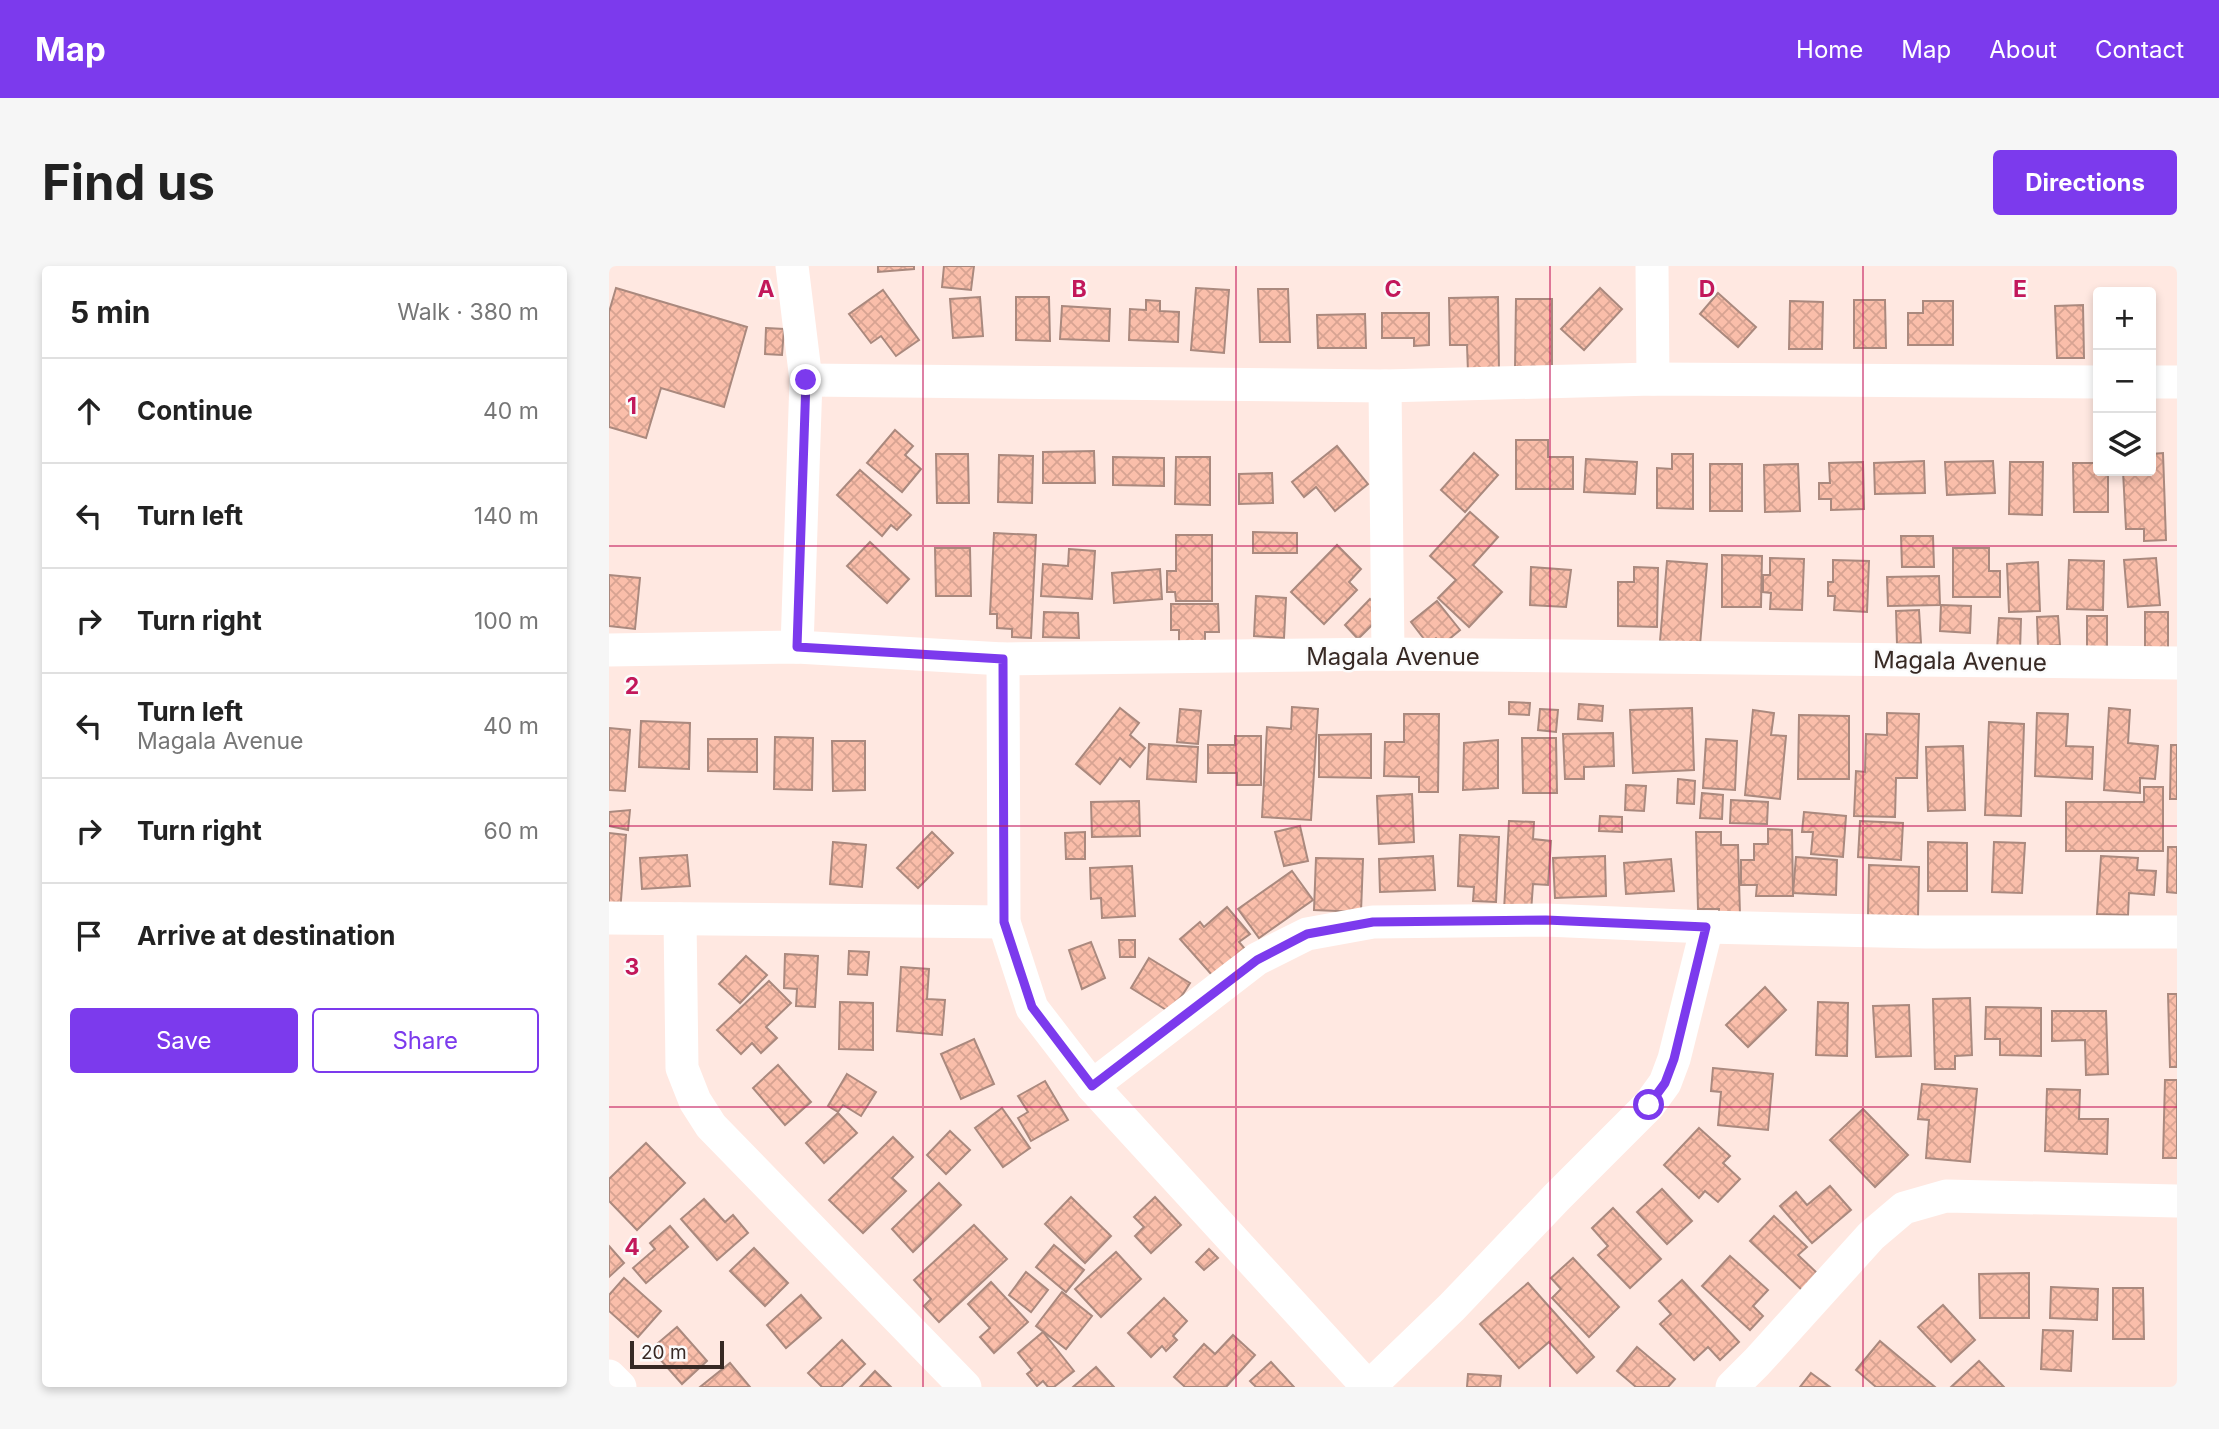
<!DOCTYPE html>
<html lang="en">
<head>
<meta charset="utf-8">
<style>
  body { margin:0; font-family:Inter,sans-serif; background:#f6f6f6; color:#222 }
  .controls { position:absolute; right:21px; top:21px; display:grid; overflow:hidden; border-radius:7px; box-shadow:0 4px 10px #0003 }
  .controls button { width:63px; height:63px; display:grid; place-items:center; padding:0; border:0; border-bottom:2px solid #e0e0e0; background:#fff; color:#222; font:35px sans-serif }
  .scale { position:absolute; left:21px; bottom:18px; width:94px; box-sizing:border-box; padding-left:7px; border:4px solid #372924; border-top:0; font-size:19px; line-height:24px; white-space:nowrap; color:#372924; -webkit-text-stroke:5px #fbfbfb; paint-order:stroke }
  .stop { position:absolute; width:21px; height:21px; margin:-16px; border:5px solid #7c3aed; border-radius:50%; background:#fff }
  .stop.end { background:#7c3aed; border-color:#fff; box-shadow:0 2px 7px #0008 }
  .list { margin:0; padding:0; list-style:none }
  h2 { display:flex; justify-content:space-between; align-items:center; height:91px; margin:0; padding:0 28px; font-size:30px }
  h2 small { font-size:23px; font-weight:400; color:#767676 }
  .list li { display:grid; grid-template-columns:46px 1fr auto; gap:21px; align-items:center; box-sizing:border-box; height:105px; padding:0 28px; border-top:2px solid #e0e0e0 }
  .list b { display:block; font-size:26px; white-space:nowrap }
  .list p { margin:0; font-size:23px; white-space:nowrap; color:#767676 }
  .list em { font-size:23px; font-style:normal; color:#767676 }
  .actions { display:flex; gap:14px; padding:21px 28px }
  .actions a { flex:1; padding:16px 0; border:2px solid #7c3aed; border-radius:7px; text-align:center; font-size:24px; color:#7c3aed }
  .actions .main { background:#7c3aed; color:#fff }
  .icon { flex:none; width:38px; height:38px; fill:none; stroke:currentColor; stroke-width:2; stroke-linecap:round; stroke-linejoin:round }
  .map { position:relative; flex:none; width:1568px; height:1121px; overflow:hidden; border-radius:7px }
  header { display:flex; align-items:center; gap:42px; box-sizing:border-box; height:98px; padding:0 35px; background:#7c3aed; color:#fff }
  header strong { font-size:33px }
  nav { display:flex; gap:38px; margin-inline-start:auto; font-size:24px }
  .intro { display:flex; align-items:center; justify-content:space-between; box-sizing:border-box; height:168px; padding:0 42px }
  h1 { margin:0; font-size:49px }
  .button { padding:18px 32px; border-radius:7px; background:#7c3aed; color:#fff; font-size:24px; font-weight:700 }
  main { display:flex; gap:42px; padding:0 42px }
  aside { flex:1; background:#fff; border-radius:7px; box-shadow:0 4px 10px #0003 }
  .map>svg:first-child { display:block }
</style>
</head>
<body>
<header>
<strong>Map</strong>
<nav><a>Home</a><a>Map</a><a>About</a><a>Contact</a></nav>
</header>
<div class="intro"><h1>Find us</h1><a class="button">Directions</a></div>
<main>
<aside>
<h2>5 min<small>Walk · 380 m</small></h2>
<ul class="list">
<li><svg class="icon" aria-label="ahead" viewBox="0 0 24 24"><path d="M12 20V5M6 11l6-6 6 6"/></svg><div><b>Continue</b></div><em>40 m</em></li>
<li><svg class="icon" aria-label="left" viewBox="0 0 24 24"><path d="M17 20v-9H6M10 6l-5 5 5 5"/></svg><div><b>Turn left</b></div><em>140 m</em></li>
<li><svg class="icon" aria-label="right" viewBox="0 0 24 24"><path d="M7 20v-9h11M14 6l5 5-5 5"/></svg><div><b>Turn right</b></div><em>100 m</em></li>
<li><svg class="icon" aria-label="left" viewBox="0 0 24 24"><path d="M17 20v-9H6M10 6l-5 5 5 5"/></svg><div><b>Turn left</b><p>Magala Avenue</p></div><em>40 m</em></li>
<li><svg class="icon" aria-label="right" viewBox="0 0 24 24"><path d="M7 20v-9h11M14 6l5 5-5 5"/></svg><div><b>Turn right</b></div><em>60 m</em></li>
<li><svg class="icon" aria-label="arrive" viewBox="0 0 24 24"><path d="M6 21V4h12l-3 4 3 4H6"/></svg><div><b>Arrive at destination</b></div></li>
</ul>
<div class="actions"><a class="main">Save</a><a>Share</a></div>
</aside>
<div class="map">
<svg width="1568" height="1121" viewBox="0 0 1568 1121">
  <defs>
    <pattern id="building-cross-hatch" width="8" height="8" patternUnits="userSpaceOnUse" patternTransform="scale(1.75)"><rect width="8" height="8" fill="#fabeaa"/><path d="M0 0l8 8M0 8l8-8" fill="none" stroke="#d7a392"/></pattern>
  </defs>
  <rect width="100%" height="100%" fill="#ffe8e1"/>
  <g fill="url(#building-cross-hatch)" stroke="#aa897e" stroke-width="2">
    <polygon points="269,0 305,0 305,3 269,6"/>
    <polygon points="335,0 365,0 362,24 333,21"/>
    <polygon points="7,22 138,61 115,141 52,122 37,172 0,161 0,46"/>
    <polygon points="587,22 620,24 615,87 582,84"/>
    <polygon points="991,22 1013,43 975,84 952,63"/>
    <polygon points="649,23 679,23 681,76 651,76"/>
    <polygon points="274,24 310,74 287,90 272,70 262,77 240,48"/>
    <polygon points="1109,27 1147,61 1129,81 1091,48"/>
    <polygon points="371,31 374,70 344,72 341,33"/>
    <polygon points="407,31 440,31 441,75 407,74"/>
    <polygon points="889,31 890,106 859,106 858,79 841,79 840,32"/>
    <polygon points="907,33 943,33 943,104 906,103"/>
    <polygon points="537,34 551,35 551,45 570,46 569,76 520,74 521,43 537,44"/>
    <polygon points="1245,34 1276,34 1277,82 1245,82"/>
    <polygon points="1181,35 1214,36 1213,83 1180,83"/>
    <polygon points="1314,35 1344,35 1344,79 1299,79 1299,47 1314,47"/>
    <polygon points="1474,39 1475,92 1448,92 1446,40"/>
    <polygon points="453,40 501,43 500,75 451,73"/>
    <polygon points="773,47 820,47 820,79 805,80 805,72 773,72"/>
    <polygon points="756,48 757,82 709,82 708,49"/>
    <polygon points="157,62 175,63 173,89 156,88"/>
    <polygon points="286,164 304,180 296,189 312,203 293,226 258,197"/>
    <polygon points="907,174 939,174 939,191 964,191 964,223 907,223"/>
    <polygon points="728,180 759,218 726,245 707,221 695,231 683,216"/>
    <polygon points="485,185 486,217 434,217 434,186"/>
    <polygon points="865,187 889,209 856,246 832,224"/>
    <polygon points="1554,187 1557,274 1535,275 1535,263 1517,263 1514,205 1542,205 1542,188"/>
    <polygon points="327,188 359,188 360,237 328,237"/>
    <polygon points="1063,188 1084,188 1084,243 1048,242 1048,202 1063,203"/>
    <polygon points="390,189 424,190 423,237 389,236"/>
    <polygon points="504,191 555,192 555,220 504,219"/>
    <polygon points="567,191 601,191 601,239 566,238"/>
    <polygon points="977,193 1028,196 1026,228 975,226"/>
    <polygon points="1315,195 1316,227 1266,228 1265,197"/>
    <polygon points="1384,195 1386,227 1338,229 1336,196"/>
    <polygon points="1254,196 1255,243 1222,244 1222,233 1210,233 1210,217 1221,217 1220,197"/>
    <polygon points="1401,196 1434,196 1433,249 1400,248"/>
    <polygon points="1464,197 1489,197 1489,205 1499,205 1499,246 1465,246"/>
    <rect x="1101" y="198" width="32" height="47"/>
    <polygon points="1189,198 1191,245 1156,246 1155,199"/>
    <polygon points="251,204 302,249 288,264 282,259 273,270 228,229"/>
    <polygon points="663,207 664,237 630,238 630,208"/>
    <polygon points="861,246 889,271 864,299 893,326 860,361 829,332 847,314 821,290"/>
    <polygon points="644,266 688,267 688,287 644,287"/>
    <polygon points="385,267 427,269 422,372 403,371 403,363 388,362 388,348 381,348"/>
    <polygon points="567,269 603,269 603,335 567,335 566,326 558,326 558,305 567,305"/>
    <polygon points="1292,270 1324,270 1325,301 1293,301"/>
    <polygon points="261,276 300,313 278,337 238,300"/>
    <polygon points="728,279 752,303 740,316 748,324 715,358 682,326"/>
    <polygon points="326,282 361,282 362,330 327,330"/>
    <polygon points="1344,282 1380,282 1380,305 1391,305 1391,331 1344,331"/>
    <polygon points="460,283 486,285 483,333 432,330 434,298 459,300"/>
    <polygon points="1113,289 1153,290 1152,341 1113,341"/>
    <polygon points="1161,292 1195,293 1193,344 1161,343 1162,327 1154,326 1154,309 1161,309"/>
    <polygon points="1547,292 1551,339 1519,341 1515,294"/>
    <polygon points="1224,294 1260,295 1258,346 1225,344 1226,330 1219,330 1219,316 1224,316"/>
    <polygon points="1460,294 1495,295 1494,344 1458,343"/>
    <polygon points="1058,295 1098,298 1091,379 1051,375"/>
    <polygon points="1429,296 1431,345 1400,346 1398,298"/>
    <polygon points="922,301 962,304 957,341 921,339"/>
    <polygon points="1025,301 1049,302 1048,361 1009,360 1009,316 1025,316"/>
    <polygon points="551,303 553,333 505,337 503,307"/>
    <polygon points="0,309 31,312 26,363 0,360"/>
    <polygon points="1330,310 1331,339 1279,340 1278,311"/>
    <polygon points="647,330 677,332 675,372 645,370"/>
    <polygon points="761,333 775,347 749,373 736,359"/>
    <polygon points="828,335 851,364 833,379 827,372 819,378 802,356"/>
    <polygon points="562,338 609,338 610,366 596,366 596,379 570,379 570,364 562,364"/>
    <polygon points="1332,339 1362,340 1361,367 1331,365"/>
    <polygon points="1310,344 1312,377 1288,378 1287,345"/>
    <polygon points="435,346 469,347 470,372 434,371"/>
    <rect x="1536" y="346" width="23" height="37"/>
    <polygon points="1449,350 1451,379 1429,381 1428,351"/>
    <polygon points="1478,350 1498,350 1498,385 1478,384"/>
    <polygon points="1390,352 1412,353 1411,385 1388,384"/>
    <polygon points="900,436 921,437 920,449 900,448"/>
    <polygon points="970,438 994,440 993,455 969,453"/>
    <polygon points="683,441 709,443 702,554 653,551 658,461 682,463"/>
    <polygon points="511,442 530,457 521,469 536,482 521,501 511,492 491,518 467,498"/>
    <polygon points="1083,442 1085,504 1024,507 1021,444"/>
    <polygon points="1500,442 1521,444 1519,477 1549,480 1546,513 1531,512 1531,527 1495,524"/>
    <polygon points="571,443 592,445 589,478 568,476"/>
    <polygon points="931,443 949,444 947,466 929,464"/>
    <polygon points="1144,444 1165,447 1162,469 1177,470 1171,533 1136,529"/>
    <polygon points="1278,447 1310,448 1308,512 1287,512 1286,551 1245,550 1247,505 1256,506 1257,468 1278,469"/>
    <polygon points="1428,447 1459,448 1457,480 1484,481 1483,513 1426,510"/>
    <polygon points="795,448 830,448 829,526 810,526 810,511 775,510 776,476 795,476"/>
    <polygon points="1190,449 1240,450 1240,513 1189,513"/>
    <polygon points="32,455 81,457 80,503 30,501"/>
    <polygon points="1380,456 1415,458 1412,550 1376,549"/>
    <polygon points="0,462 21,464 16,525 0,524"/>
    <polygon points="1004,467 1005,500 975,501 975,513 956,513 954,468"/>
    <polygon points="762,468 762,512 710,511 710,469"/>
    <polygon points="626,470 652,470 652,519 628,519 628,507 599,507 599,479 626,479"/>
    <polygon points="166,471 204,472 203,524 165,523"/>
    <polygon points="913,472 947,472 948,527 914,527"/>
    <polygon points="99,473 148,473 148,506 99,505"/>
    <polygon points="1097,473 1128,475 1126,524 1094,522"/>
    <polygon points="889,474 889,522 854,524 855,477"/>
    <polygon points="223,475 256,475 256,524 224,525"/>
    <polygon points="540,478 589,481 587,516 538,513"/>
    <polygon points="1562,479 1568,479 1568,533 1561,533"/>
    <polygon points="1354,480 1356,544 1319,545 1317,481"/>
    <polygon points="1069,513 1086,515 1085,538 1068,537"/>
    <polygon points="1017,519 1037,520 1035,545 1016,544"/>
    <polygon points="1535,521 1554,521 1554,585 1457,585 1457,536 1535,536"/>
    <polygon points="1093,527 1114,529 1113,553 1091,552"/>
    <polygon points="803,528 805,576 770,578 768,530"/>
    <polygon points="1122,534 1159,536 1158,558 1121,557"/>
    <polygon points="530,535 531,570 483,571 482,536"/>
    <polygon points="21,544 19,564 0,560 0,546"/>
    <polygon points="1195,546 1237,550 1234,591 1202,588 1204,566 1193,566"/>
    <polygon points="991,550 1013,551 1013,566 990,565"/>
    <polygon points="900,555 925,556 924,573 942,575 939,619 924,618 922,646 895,644"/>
    <polygon points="1251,555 1294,557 1292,594 1249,591"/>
    <polygon points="691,560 699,595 675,600 666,566"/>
    <polygon points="1159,563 1183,564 1184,630 1147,630 1148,619 1132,619 1132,594 1145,594 1145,578 1159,578"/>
    <polygon points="323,566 344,587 309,622 288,602"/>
    <polygon points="476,566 476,593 457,593 456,567"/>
    <polygon points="1087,566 1112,566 1112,579 1129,579 1131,649 1110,650 1110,643 1089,643"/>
    <polygon points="0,567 17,569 11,647 0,647"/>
    <polygon points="851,569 890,571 887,636 864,635 865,621 849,620"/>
    <polygon points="224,576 257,579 253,621 221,618"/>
    <polygon points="1319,576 1358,577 1358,625 1319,625"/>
    <polygon points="1385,576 1416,577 1413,627 1383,626"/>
    <polygon points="1559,581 1568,581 1568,627 1558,626"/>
    <polygon points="78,589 81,620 33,623 31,592"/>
    <polygon points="824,590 826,624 771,626 770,593"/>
    <polygon points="996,590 997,630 946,632 944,592"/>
    <polygon points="1492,590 1529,592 1528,604 1547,605 1545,629 1520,627 1519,649 1488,648"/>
    <polygon points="1187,591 1228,594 1227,629 1184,627"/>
    <polygon points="707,592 754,593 752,646 705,644"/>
    <polygon points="1062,593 1065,625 1017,628 1015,597"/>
    <polygon points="1260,599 1310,601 1309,651 1259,650"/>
    <polygon points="523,600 526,650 493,652 492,632 482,633 481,602"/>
    <polygon points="683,605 704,634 650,672 629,643"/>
    <polygon points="618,641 641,668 630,676 642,690 611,718 571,673 591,656 595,661"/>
    <polygon points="510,674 526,674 526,691 511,691"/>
    <polygon points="482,676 496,712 473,723 460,684"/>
    <polygon points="240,685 260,686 258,709 239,708"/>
    <polygon points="176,688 209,690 206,741 187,740 188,723 175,722"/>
    <polygon points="137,690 158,709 131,737 110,718"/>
    <polygon points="540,692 581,717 562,747 522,722"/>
    <polygon points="292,701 320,703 318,733 336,734 333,769 288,765"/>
    <polygon points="160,715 182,737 157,761 168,772 152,787 143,777 132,788 108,764"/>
    <polygon points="1156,721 1177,744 1139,781 1117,759"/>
    <polygon points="1559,728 1568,728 1568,801 1561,801"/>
    <polygon points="1361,732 1363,789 1346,790 1346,803 1326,803 1324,733"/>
    <polygon points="231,736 264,737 264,784 230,783"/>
    <polygon points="1209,736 1239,737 1238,790 1207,789"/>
    <polygon points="1300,739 1302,790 1267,791 1264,740"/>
    <polygon points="1377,741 1432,742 1432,790 1391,789 1391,773 1376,773"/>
    <polygon points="1443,745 1497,745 1499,808 1477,809 1476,774 1443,775"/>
    <polygon points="365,773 385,818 352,833 332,788"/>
    <polygon points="169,799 202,836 176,859 144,822"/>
    <polygon points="1104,802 1164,808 1159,864 1109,859 1112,826 1102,825"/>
    <polygon points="238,808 267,826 252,850 234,839 229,846 219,840"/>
    <polygon points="1556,814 1568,814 1568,892 1554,892"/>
    <polygon points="436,815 459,854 422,875 409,852 419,846 409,830"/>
    <polygon points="1313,818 1368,823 1361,896 1317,892 1320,854 1309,853"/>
    <polygon points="1438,823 1471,824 1470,853 1499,853 1498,888 1436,885"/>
    <polygon points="393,842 421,882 394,901 366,862"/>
    <polygon points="1254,843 1299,889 1266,921 1221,874"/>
    <polygon points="229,847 248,867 215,897 197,877"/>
    <polygon points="1090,862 1121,890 1114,897 1131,913 1109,936 1096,925 1090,932 1055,899"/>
    <polygon points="341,865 361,884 337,908 318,889"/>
    <polygon points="284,871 304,891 283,912 297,925 254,967 220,934"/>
    <polygon points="37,877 76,917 28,964 0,935 0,913"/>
    <polygon points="330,917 352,939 304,986 283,963"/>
    <polygon points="1221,920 1242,944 1203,977 1171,940 1187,926 1198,939"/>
    <polygon points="1053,923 1083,955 1058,978 1028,946"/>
    <polygon points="462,931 502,970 476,997 436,958"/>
    <polygon points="546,931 572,959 542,987 526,970 535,961 525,951"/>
    <polygon points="95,933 116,956 124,949 139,967 108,994 72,953"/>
    <polygon points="1004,942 1052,993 1021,1022 989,989 999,980 983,962"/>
    <polygon points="1165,950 1198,981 1189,989 1208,1007 1193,1024 1141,975"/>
    <polygon points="365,959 398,993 330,1056 315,1040 322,1033 305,1014"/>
    <polygon points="61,960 79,981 37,1017 24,1002 46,983 41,977"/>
    <polygon points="445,979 475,1004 457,1026 427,1001"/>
    <polygon points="0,980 15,997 0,1011"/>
    <polygon points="145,982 179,1017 156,1040 121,1005"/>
    <polygon points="600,983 609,992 595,1004 587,996"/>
    <polygon points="507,986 532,1013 492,1051 466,1023"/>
    <polygon points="1121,990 1159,1024 1144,1040 1154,1050 1141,1064 1093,1020"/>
    <polygon points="964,992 1010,1041 980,1071 943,1032 952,1023 942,1012"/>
    <polygon points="417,1006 439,1024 422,1046 400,1029"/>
    <polygon points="1420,1007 1420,1052 1371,1052 1370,1008"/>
    <polygon points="15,1012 52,1045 29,1071 0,1045 0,1029"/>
    <polygon points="1073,1014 1130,1076 1111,1094 1099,1081 1085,1094 1051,1058 1062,1048 1050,1035"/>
    <polygon points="382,1016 419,1056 385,1087 371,1071 381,1062 359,1038"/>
    <polygon points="919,1017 985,1091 968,1107 940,1076 910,1102 871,1058"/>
    <polygon points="1442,1021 1489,1023 1488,1054 1441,1052"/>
    <polygon points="1504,1022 1534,1022 1535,1073 1504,1073"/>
    <polygon points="453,1026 483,1050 457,1083 427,1060"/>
    <polygon points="192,1029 212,1052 177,1082 158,1059"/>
    <polygon points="555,1032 578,1055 564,1070 568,1074 557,1085 553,1080 542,1091 519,1067"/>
    <polygon points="1334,1039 1366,1074 1342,1096 1309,1061"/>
    <polygon points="68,1061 98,1095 73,1118 42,1083"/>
    <polygon points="1434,1064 1464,1065 1462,1105 1432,1103"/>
    <polygon points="434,1066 465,1105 445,1121 439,1121 434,1115 428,1120 418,1108 423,1104 409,1087"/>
    <polygon points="624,1069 646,1089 617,1121 576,1121 565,1111 595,1078 606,1088"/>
    <polygon points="233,1074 256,1098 232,1121 213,1121 199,1107"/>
    <polygon points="1271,1075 1326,1121 1267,1121 1247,1104"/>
    <polygon points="1028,1081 1066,1113 1059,1121 1027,1121 1008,1105"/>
    <polygon points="1370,1095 1395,1121 1342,1121"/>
    <polygon points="662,1096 685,1121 647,1121 641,1115"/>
    <polygon points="121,1097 141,1121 91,1121"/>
    <polygon points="487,1101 505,1121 464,1121"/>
    <polygon points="266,1105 282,1121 251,1121"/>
    <polygon points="1202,1107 1221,1121 1191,1121"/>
    <polygon points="859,1108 892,1110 891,1121 858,1121"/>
  </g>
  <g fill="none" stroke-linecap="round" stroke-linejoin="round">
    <g stroke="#fff" stroke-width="33">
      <polyline points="183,0 197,114 188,381"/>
      <polyline points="1043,0 1044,113"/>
      <polyline points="197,114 776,120 1044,113 1489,116"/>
      <polyline points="1542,116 1568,116"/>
      <polyline points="776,120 779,388"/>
      <polyline points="0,384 188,381 394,393 779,388 1568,397"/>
      <polyline points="394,393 395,656 423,742 483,820 759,1121"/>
      <polyline points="0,652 395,656"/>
      <polyline points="71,653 73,802 86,835 102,860 356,1121"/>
      <polyline points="483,820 648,693 698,668 764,656 937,654 1098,661 1316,666 1568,666"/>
      <polyline points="0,1110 11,1121"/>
      <polyline points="760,1121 843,1041 948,931 1040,839 1056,817 1065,793 1098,661"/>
      <polyline points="1123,1121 1148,1096 1262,970 1295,942 1337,930 1568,935"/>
    </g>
  </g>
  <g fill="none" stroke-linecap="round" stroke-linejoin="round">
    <polyline stroke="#7c3aed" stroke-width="9" points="197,114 188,381 394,393 395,656 423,741 483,820 648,694 698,668 764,656 937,654 1097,661 1065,793 1056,817 1040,839"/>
  </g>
  <path fill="none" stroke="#c2185b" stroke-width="2" stroke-opacity="0.55" d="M314,0V1121M627,0V1121M941,0V1121M1254,0V1121M0,280H1568M0,560H1568M0,841H1568"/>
  <g text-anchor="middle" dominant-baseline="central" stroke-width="5" stroke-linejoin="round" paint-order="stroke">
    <g font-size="24" fill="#372924" stroke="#fbfbfb">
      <text x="784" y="390">Magala Avenue</text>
      <text transform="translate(1351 395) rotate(1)">Magala Avenue</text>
    </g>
  </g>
  <g font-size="23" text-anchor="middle" font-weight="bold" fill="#c2185b" stroke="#fbfbfb" stroke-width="5" stroke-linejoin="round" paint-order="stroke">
    <text x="157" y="31">A</text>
    <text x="470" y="31">B</text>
    <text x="784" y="31">C</text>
    <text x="1098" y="31">D</text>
    <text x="1411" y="31">E</text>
    <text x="23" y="148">1</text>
    <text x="23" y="428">2</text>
    <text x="23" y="709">3</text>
    <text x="23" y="989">4</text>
  </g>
</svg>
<div class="controls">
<button>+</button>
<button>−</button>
<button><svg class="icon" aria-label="layers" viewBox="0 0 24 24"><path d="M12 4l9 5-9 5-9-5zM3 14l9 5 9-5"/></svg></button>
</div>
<div class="scale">20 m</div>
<div class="stop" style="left:1040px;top:839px"></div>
<div class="stop end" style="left:197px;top:114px"></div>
</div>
</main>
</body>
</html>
